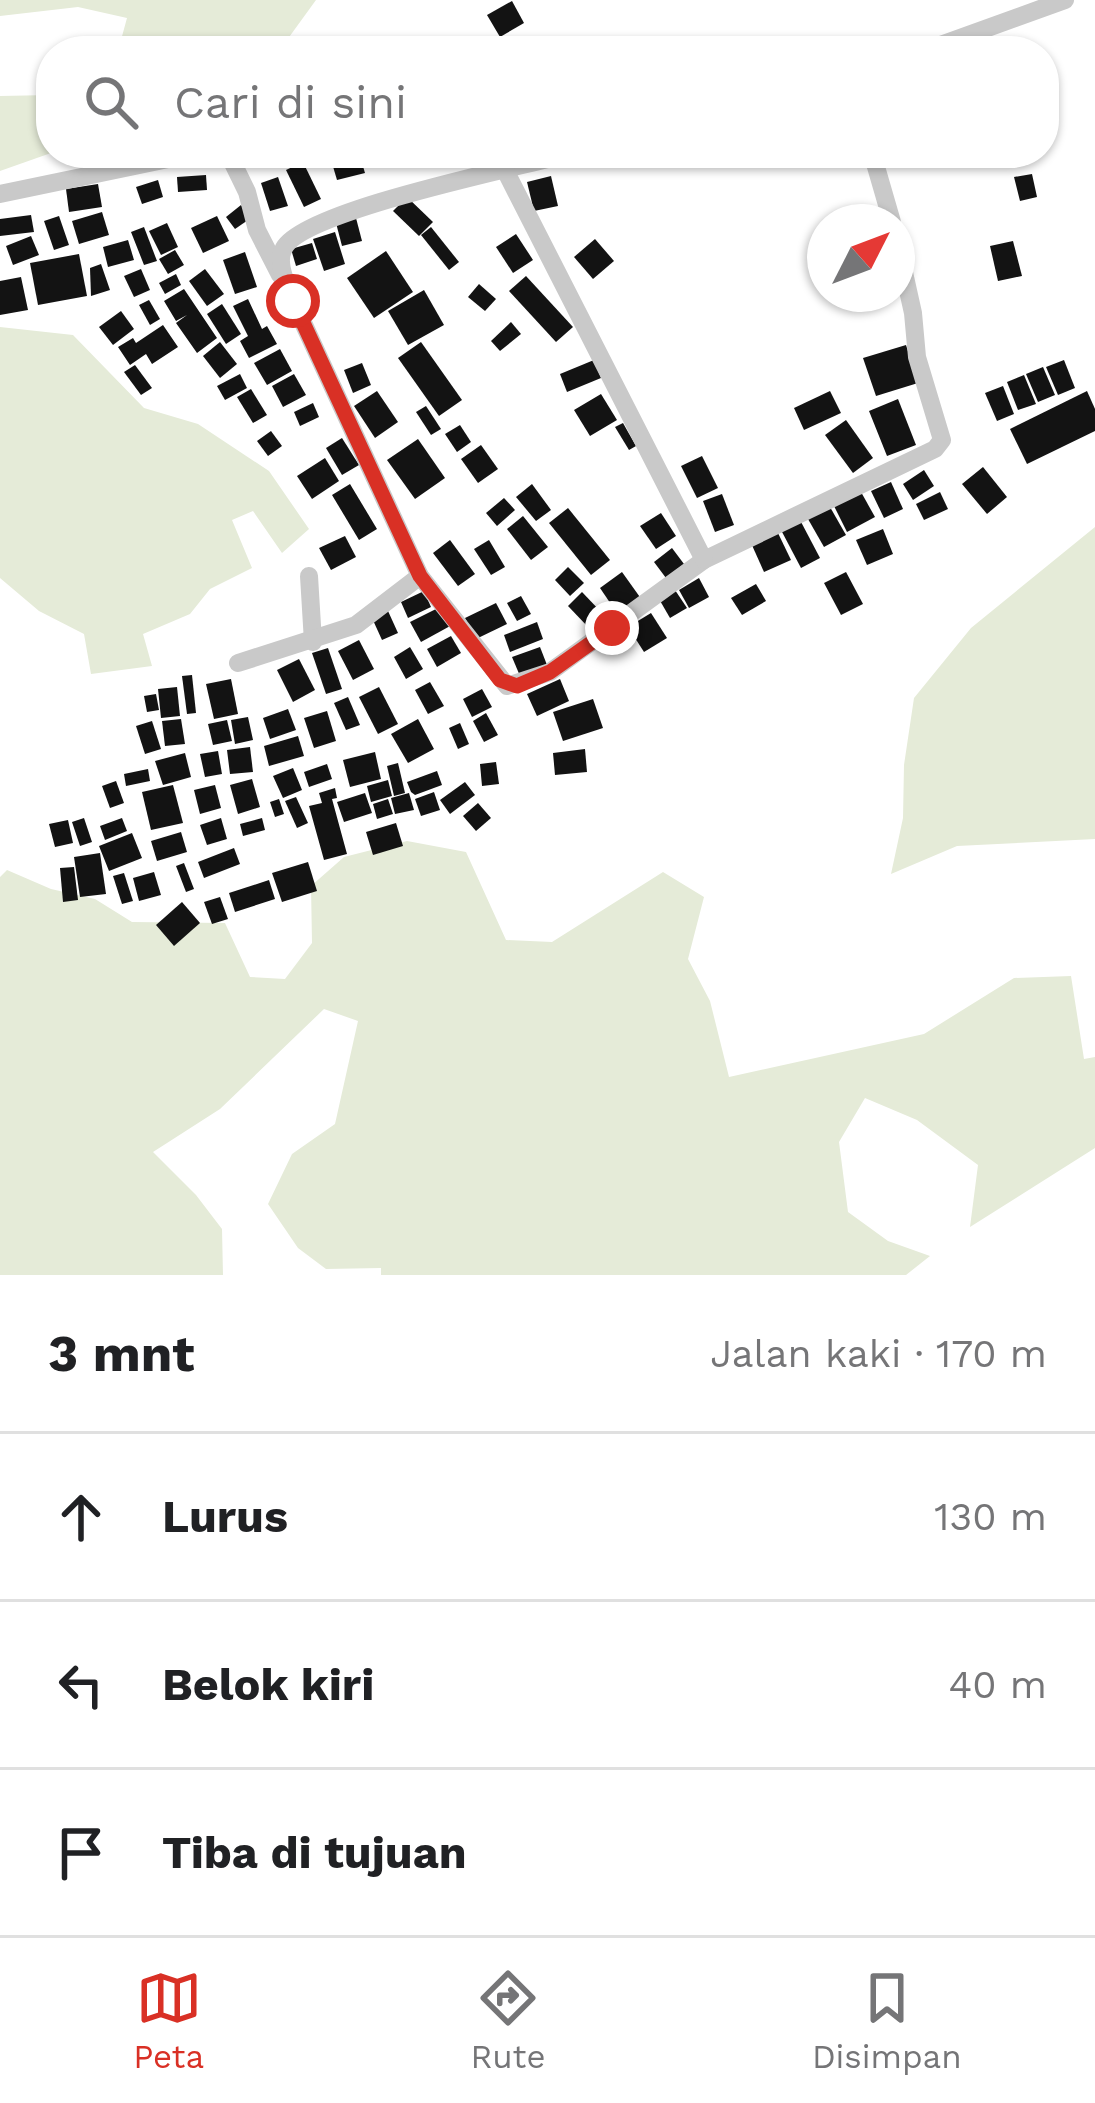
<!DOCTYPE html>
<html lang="id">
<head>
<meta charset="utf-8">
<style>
  body { margin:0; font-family:"Work Sans",sans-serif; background:#f2f2f2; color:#202124 }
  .compass { position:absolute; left:807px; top:204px; width:108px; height:108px; border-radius:50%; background:#fff; box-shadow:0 3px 9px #0004; rotate:48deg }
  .stop { position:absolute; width:36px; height:36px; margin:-27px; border:9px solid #d93025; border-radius:50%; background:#fff }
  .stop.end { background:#d93025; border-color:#fff; box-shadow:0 3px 12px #0008 }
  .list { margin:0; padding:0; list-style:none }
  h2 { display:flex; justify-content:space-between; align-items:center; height:156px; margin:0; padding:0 48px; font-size:51px }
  h2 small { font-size:39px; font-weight:400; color:#757577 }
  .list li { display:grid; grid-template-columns:78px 1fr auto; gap:36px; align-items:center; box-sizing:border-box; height:168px; padding:0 48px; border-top:3px solid #e0e0e0 }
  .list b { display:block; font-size:45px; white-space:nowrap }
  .list em { font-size:39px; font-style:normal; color:#757577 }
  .icon { flex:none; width:66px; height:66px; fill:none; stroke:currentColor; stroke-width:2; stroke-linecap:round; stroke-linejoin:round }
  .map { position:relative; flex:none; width:1095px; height:1275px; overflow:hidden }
  .search { position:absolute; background:#fff; box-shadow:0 3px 9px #0004; left:36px; right:36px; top:36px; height:132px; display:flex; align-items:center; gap:30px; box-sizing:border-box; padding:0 42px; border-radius:48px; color:#757577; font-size:45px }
  .sheet { height:660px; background:#fff }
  nav { display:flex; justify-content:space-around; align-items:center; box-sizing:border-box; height:168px; border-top:3px solid #e0e0e0; background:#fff; font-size:33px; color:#757577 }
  nav a { display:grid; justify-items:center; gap:6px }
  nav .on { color:#d93025 }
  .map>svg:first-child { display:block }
</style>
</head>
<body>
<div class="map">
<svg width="1095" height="1275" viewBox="0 0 1095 1275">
  <rect width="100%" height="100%" fill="#fff"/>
  <g fill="#e5ebd8">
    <polygon points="0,0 316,0 279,51 118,51 127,18 78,7 0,16"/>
    <polygon points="51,95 51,153 0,171 0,96"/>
    <polygon points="0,327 73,335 144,408 198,424 269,471 309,529 282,553 253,511 232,520 252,568 210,589 190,614 143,634 152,666 91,674 84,634 39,611 0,578"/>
    <polygon points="1095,527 1095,839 957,846 891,874 903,818 904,765 914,698 971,628"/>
    <polygon points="407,841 466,852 506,940 552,942 663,872 704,897 688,959 710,1001 729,1077 924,1034 1014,978 1071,976 1084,1059 1095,1057 1095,1148 970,1227 978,1165 917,1120 865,1098 839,1142 848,1212 888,1241 930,1256 906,1275 381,1275 381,1268 326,1269 298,1248 268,1204 292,1154 335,1124 358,1021 324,1009 220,1109 153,1152 196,1195 222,1229 223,1275 0,1275 0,877 7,870 51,889 95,899 132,922 225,923 250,977 285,979 312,943 311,886 344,857"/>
  </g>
  <g fill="#131313">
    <polygon points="512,1 524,23 500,37 487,15"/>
    <polygon points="103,153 132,153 134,160 108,168"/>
    <polygon points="329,153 359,153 365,173 337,180"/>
    <polygon points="464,153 502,153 502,155 467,163"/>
    <polygon points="999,153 1040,153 1040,154 1003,166"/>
    <polygon points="303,162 321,199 304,207 286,170"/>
    <polygon points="1032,174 1037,197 1020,201 1014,177"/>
    <polygon points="206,175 207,190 178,192 177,177"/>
    <polygon points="551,176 558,206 534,211 527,182"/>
    <polygon points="278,177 288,206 270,211 261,183"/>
    <polygon points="158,180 163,197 142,204 136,187"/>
    <polygon points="98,184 102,207 69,212 66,189"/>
    <polygon points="407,197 433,222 419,236 393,211"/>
    <polygon points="241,205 251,218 235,229 226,217"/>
    <polygon points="102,212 109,235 79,244 72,221"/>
    <polygon points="31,215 34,232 0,236 0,219"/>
    <polygon points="59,216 69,245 54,250 44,221"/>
    <polygon points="217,216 229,241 203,253 191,228"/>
    <polygon points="356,218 362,241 342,246 336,223"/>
    <polygon points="167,223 178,247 161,255 149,231"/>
    <polygon points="144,227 157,261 144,265 131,232"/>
    <polygon points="431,227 459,262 449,270 421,235"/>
    <polygon points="335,232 345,264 324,271 313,239"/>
    <polygon points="516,234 533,260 513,273 496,247"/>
    <polygon points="31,236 39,255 13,265 6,246"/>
    <polygon points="595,239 614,261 593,279 574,257"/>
    <polygon points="128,240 134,260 108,267 103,247"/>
    <polygon points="1013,241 1022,276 998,281 990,246"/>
    <polygon points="312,243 317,259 296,266 291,249"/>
    <polygon points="175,250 184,265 168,274 159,259"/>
    <polygon points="386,251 413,292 374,318 347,278"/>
    <polygon points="245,252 257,287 235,294 223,260"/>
    <polygon points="79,254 87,296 38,305 30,263"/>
    <polygon points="101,264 110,290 91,296 90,268"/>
    <polygon points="141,269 150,290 134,297 124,276"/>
    <polygon points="205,269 224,294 207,306 189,281"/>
    <polygon points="176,274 181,285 165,294 159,283"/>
    <polygon points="526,276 573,327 556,342 509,291"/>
    <polygon points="21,277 28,310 0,315 0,281"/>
    <polygon points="479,284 496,299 485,311 468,297"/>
    <polygon points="184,289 217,338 197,353 176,323 187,315 176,321 164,301"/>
    <polygon points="424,290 444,325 408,345 388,311"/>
    <polygon points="248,299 262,329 267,326 277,344 249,358 240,341 248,336 233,306"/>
    <polygon points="149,300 160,319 150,325 139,305"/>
    <polygon points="222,304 241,334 226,344 207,314"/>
    <polygon points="121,311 134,329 113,345 99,327"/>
    <polygon points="511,322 521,334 500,351 491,341"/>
    <polygon points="163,325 178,347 152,364 146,354 130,365 118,347 133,338 136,343"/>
    <polygon points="220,342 237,364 220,378 203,356"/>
    <polygon points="421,342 462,400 439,416 398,358"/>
    <polygon points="906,345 918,383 876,396 863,358"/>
    <polygon points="280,349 292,371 267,385 254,363"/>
    <polygon points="594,360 601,378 567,392 560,374"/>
    <polygon points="1064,360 1075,388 1058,395 1046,367"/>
    <polygon points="362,363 371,385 353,393 344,370"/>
    <polygon points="135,365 152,388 141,395 124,372"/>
    <polygon points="1043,367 1055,395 1038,402 1026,374"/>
    <polygon points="240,374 247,388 225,400 217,386"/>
    <polygon points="294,374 306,395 283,407 272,386"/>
    <polygon points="1024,375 1036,404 1018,410 1007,382"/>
    <polygon points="1003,386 1014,414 997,421 985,393"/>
    <polygon points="251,389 267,415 253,423 237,397"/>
    <polygon points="377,391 398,422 375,438 354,406"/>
    <polygon points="830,391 841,413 804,430 794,408"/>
    <polygon points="1087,391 1095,409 1095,431 1027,464 1010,429"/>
    <polygon points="601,394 617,420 590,436 574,410"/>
    <polygon points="898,399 916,445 887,456 869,411"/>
    <polygon points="313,403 319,417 300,426 294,412"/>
    <polygon points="426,406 441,429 431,435 416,412"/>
    <polygon points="846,420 873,458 853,473 825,435"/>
    <polygon points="623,423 636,446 629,450 615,427"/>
    <polygon points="460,425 471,442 457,452 445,434"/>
    <polygon points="271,431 282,446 268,456 257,441"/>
    <polygon points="342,438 359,465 342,475 326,448"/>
    <polygon points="418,439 445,478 415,499 387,460"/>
    <polygon points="481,445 498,469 478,483 461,459"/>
    <polygon points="702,456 718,488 697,498 681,466"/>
    <polygon points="325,458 339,481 312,499 297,476"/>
    <polygon points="983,467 1007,497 987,514 962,484"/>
    <polygon points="924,470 934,486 913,500 903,484"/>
    <polygon points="891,482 903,509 884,518 871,491"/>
    <polygon points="350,484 377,529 359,540 332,495"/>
    <polygon points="532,484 551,510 536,521 516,497"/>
    <polygon points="861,492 875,517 847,532 834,506"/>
    <polygon points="940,492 948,509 924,520 916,504"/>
    <polygon points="722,494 734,525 715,532 703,501"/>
    <polygon points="504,498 515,510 497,526 486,513"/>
    <polygon points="830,507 846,535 824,547 808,519"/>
    <polygon points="568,508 610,560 591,575 549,523"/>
    <polygon points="661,513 676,536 656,549 640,526"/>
    <polygon points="523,516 548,547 531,560 507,529"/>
    <polygon points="800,520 820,558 801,568 781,530"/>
    <polygon points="883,529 893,554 867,565 856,540"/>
    <polygon points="777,531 791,560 764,572 751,543"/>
    <polygon points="345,536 356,557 331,570 319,548"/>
    <polygon points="450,540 475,574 458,586 433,553"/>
    <polygon points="489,540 505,567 491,575 474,549"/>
    <polygon points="672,548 684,564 666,578 654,562"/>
    <polygon points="568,567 584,583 570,596 555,580"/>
    <polygon points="622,572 642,600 619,616 600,588"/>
    <polygon points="846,572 863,604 841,615 824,583"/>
    <polygon points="699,578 709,597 689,608 679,590"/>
    <polygon points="756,584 766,601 742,615 731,598"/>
    <polygon points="675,590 687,608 670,618 659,599"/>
    <polygon points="424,591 431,607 408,618 401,602"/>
    <polygon points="582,592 603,614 589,628 568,606"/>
    <polygon points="521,596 531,614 517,621 507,603"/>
    <polygon points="496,603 507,624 476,639 465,618"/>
    <polygon points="442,606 452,625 421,642 410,622"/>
    <polygon points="388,611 398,633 382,640 372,618"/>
    <polygon points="651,613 667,638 644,652 628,627"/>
    <polygon points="537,622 543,639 510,652 504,635"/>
    <polygon points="451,636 461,653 437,667 427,649"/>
    <polygon points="359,640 374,669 353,680 338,651"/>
    <polygon points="410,647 423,669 406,679 394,657"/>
    <polygon points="540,647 547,665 520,676 512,657"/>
    <polygon points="328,648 342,689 326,694 312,653"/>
    <polygon points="299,659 315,690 293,702 277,670"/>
    <polygon points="192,675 196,713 187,714 182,676"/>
    <polygon points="231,679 238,714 214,719 206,684"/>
    <polygon points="560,679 569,701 537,716 527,694"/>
    <polygon points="430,682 444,706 428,714 415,690"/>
    <polygon points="177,687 180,716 161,718 158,689"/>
    <polygon points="379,687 398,724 378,734 359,697"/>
    <polygon points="482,689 492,707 472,717 463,699"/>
    <polygon points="156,694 159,710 147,712 144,696"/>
    <polygon points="348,697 360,725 346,730 334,703"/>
    <polygon points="593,699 603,728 563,741 553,712"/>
    <polygon points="288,709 296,730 270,739 263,718"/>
    <polygon points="327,711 336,741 314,748 304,718"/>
    <polygon points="486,713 498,735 484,742 473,721"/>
    <polygon points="248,717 253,740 235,744 231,720"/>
    <polygon points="181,719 185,744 165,746 162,721"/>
    <polygon points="418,719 434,749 408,763 391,734"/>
    <polygon points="227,720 232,741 213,745 208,724"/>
    <polygon points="152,721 161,749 145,754 136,726"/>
    <polygon points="460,723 469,744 458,749 449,728"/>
    <polygon points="298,736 304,756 269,766 264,746"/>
    <polygon points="250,747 253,772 230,774 227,750"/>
    <polygon points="585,749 587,772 555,775 553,753"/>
    <polygon points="218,751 222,774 205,777 200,754"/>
    <polygon points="375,752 381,779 350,787 343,760"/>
    <polygon points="185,753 191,777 163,785 155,761"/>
    <polygon points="496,762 499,784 482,786 480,764"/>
    <polygon points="398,763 405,793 394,796 387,766"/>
    <polygon points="327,764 332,779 309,787 304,772"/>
    <polygon points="293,768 302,790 283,798 273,776"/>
    <polygon points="148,769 150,781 126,786 124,774"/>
    <polygon points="437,771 442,785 415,795 411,792 407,782"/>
    <polygon points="252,779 260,807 238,814 230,785"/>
    <polygon points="388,780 392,796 371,802 367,786"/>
    <polygon points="116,781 124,803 110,808 102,786"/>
    <polygon points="465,782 475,795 450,814 440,800"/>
    <polygon points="173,785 183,823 151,830 142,792"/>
    <polygon points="215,785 221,808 200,814 194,790"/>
    <polygon points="335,788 337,798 332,799 347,854 324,860 309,806 322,803 319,793"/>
    <polygon points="434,792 440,810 421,816 415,799"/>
    <polygon points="365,793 372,813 344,822 337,802"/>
    <polygon points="409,793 414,810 395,814 391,798"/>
    <polygon points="296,797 308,823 297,828 285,801"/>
    <polygon points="279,799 284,814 275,817 270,802"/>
    <polygon points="388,799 393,814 377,819 373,804"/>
    <polygon points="478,803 491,818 476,831 463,816"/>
    <polygon points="84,818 92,842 80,846 72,822"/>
    <polygon points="122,818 127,831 105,840 100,826"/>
    <polygon points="221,818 227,839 207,845 200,825"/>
    <polygon points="262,818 265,830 243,836 240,824"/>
    <polygon points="68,820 73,843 55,847 49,824"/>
    <polygon points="396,823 403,846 373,855 366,832"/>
    <polygon points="181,832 187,852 157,861 151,841"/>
    <polygon points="132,833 142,858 109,871 99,846"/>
    <polygon points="234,848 240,864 204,878 198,862"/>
    <polygon points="100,853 106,894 80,897 74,857"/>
    <polygon points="308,862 317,891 282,902 272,873"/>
    <polygon points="184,863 194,889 186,892 176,866"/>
    <polygon points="74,867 78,900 63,902 60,868"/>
    <polygon points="154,872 161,895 139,901 133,878"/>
    <polygon points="124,873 133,901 122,904 113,876"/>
    <polygon points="269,880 275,899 235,912 229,893"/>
    <polygon points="220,897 228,919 212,924 204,902"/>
    <polygon points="182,902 200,923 174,946 156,925"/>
  </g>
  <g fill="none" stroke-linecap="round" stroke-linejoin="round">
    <g stroke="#c9c9c9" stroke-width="18">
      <polyline points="924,51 1065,0"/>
      <polyline points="228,153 247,192 257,230 280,275"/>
      <path d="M571,153C521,167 304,210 284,248C275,263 288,286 293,301L420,576L507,686L550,672L704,560L935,449L942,440L917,357L913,313L897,241"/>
      <polyline points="872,153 892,222"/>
      <polyline points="506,172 704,560"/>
      <polyline points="0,194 197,153"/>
      <polyline points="309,576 313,642"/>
      <polyline points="238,663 356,625 420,576"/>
    </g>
  </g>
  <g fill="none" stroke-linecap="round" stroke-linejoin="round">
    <polyline stroke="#d93025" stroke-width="15" points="293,301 420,576 500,680 517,686 550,672 612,628"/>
  </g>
</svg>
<svg class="compass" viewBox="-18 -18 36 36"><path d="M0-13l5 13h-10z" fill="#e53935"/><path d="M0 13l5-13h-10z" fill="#757577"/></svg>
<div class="stop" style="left:293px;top:301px"></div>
<div class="stop end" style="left:612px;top:628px"></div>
<div class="search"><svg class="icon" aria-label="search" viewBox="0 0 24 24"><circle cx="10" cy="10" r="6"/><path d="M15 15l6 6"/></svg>Cari di sini</div>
</div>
<section class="sheet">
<h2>3 mnt<small>Jalan kaki · 170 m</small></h2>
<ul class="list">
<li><svg class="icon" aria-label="ahead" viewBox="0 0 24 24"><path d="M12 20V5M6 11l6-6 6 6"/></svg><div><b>Lurus</b></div><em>130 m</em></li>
<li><svg class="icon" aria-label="left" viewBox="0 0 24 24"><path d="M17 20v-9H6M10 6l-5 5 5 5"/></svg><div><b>Belok kiri</b></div><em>40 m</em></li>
<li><svg class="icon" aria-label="arrive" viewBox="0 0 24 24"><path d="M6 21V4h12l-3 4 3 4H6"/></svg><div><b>Tiba di tujuan</b></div></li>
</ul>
</section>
<nav>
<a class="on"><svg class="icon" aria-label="map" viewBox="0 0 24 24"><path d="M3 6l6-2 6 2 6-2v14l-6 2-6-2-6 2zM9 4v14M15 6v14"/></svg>Peta</a>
<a><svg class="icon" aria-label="directions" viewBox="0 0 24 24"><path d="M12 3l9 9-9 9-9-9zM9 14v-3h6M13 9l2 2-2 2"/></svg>Rute</a>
<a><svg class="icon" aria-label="saved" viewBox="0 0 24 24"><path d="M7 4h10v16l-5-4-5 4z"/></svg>Disimpan</a>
</nav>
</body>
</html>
